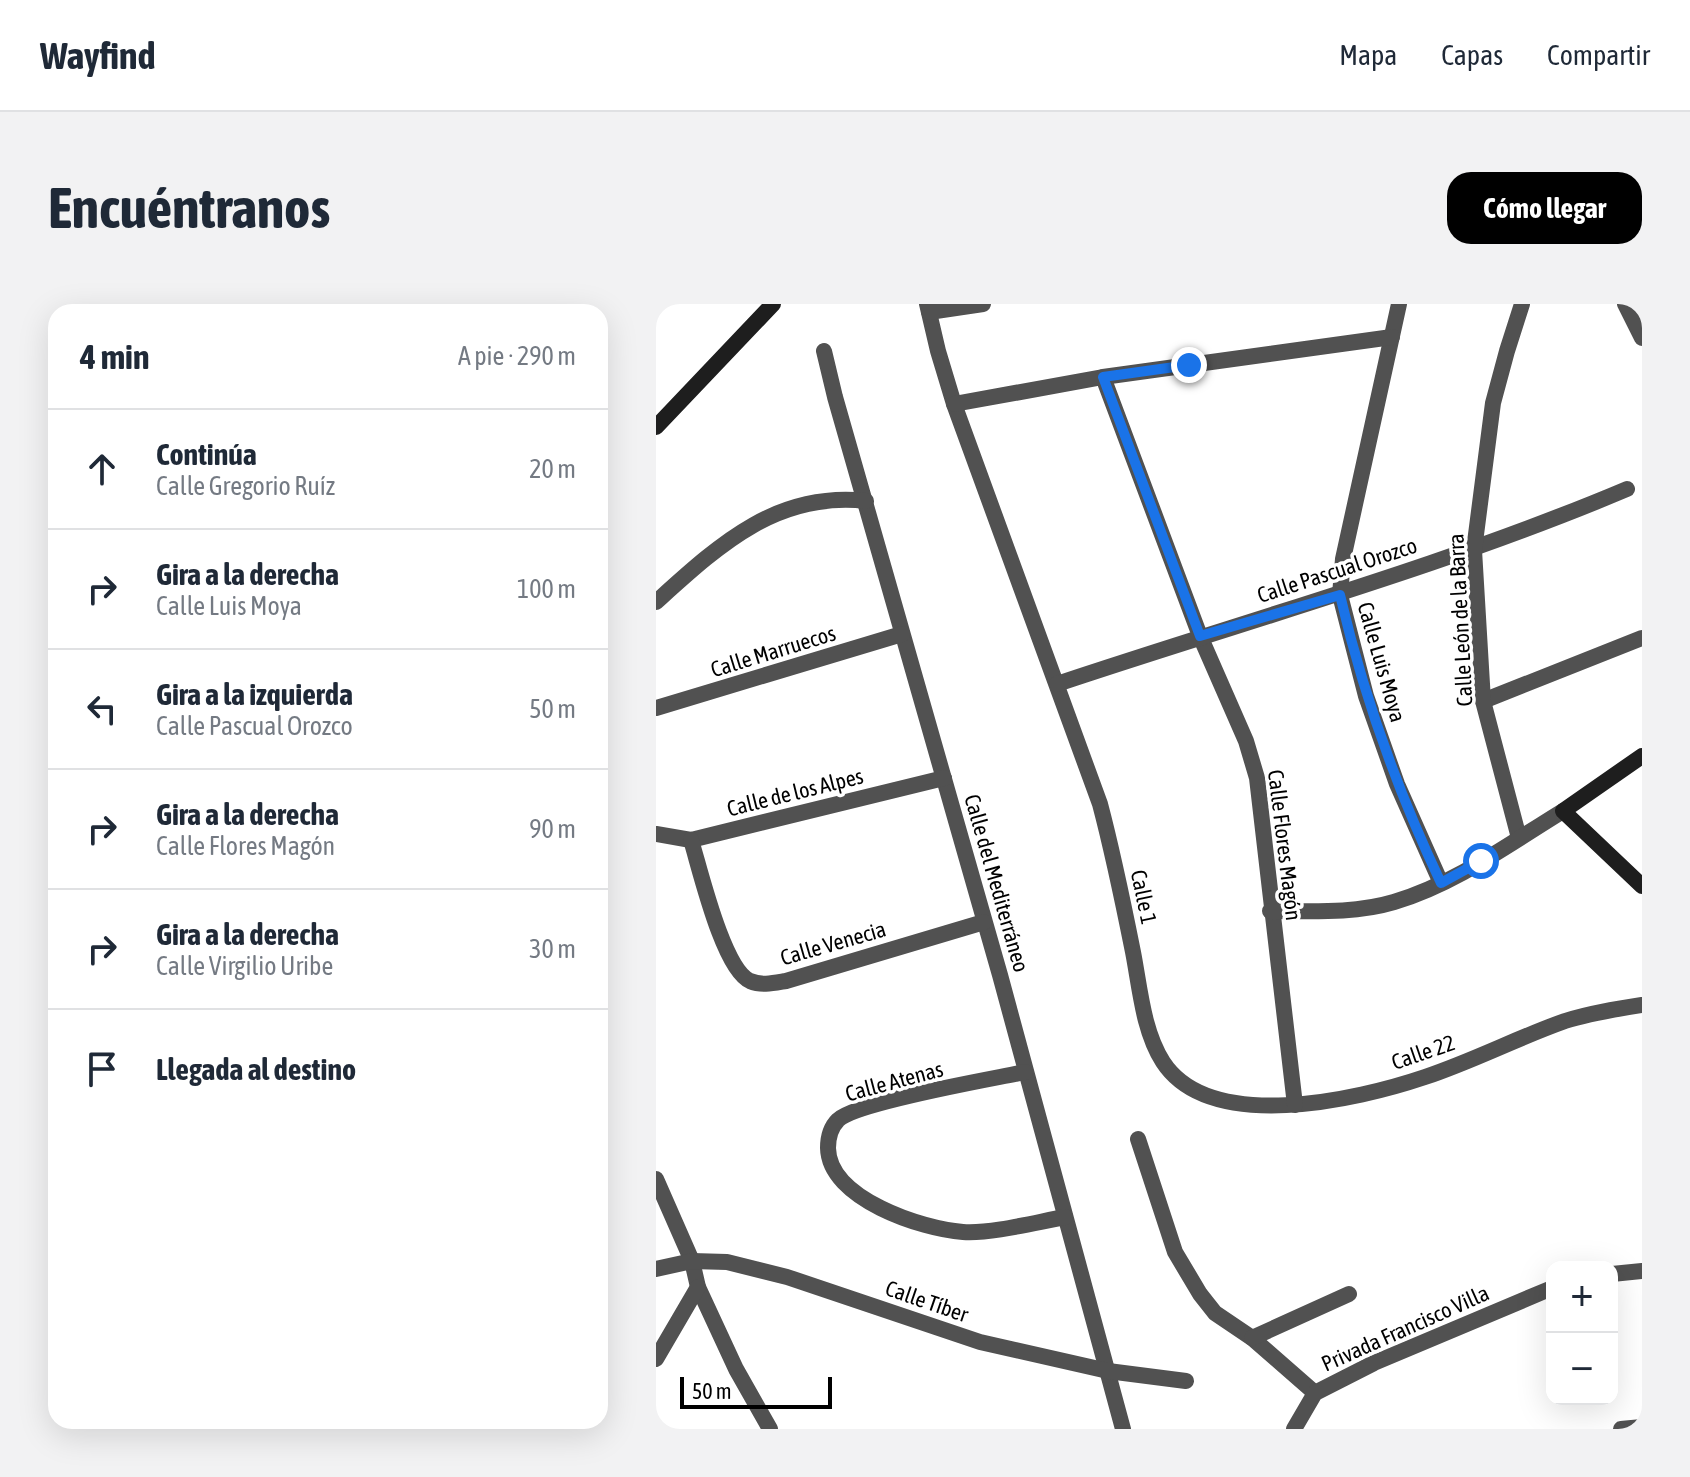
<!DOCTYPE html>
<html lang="es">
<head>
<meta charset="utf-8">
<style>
  body { margin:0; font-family:"Asap Condensed",sans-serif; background:#f2f2f3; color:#1f2937 }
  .controls { position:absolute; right:24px; bottom:24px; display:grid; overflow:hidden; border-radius:16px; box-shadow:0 8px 32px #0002 }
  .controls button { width:72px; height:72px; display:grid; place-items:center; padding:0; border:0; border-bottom:2px solid #e0e1e3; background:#fff; color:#1f2937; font:40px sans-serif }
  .scale { position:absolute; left:24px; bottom:20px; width:152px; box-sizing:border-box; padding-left:8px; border:4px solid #000; border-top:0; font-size:22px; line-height:28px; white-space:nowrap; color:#000; -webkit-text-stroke:6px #fff; paint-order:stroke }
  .stop { position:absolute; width:24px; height:24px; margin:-18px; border:6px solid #1a73e8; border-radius:50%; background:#fff }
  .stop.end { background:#1a73e8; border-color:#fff; box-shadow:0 2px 8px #0008 }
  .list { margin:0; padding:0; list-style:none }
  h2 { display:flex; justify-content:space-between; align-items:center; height:104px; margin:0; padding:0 32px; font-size:34px }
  h2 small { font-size:26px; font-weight:400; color:#747a83 }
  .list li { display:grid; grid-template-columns:52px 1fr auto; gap:24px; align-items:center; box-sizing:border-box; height:120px; padding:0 32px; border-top:2px solid #e0e1e3 }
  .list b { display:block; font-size:30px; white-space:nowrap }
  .list p { margin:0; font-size:26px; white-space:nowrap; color:#747a83 }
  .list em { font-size:26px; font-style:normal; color:#747a83 }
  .icon { flex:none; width:44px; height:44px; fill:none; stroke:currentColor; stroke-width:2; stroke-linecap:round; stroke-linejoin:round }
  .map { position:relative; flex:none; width:986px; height:1125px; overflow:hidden; border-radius:24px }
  header { display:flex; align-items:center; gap:48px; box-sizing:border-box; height:112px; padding:0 40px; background:#fff; border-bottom:2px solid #e0e1e3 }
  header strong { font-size:38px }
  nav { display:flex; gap:44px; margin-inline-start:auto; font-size:28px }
  .intro { display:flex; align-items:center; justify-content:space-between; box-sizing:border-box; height:192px; padding:0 48px }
  h1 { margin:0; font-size:56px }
  .button { padding:20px 36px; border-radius:24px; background:#000; color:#fff; font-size:28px; font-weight:700 }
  main { display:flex; gap:48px; padding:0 48px }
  aside { flex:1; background:#fff; border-radius:24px; box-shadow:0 8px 32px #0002 }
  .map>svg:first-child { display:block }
</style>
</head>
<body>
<header>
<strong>Wayfind</strong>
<nav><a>Mapa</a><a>Capas</a><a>Compartir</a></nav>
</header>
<div class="intro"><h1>Encuéntranos</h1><a class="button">Cómo llegar</a></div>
<main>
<aside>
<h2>4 min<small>A pie · 290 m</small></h2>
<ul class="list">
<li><svg class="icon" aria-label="ahead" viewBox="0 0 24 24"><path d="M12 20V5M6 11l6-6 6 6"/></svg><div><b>Continúa</b><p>Calle Gregorio Ruíz</p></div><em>20 m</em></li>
<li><svg class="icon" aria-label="right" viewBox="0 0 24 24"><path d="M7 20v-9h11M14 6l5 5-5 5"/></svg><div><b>Gira a la derecha</b><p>Calle Luis Moya</p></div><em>100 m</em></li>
<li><svg class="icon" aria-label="left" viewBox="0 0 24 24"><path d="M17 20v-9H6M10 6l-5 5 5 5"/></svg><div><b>Gira a la izquierda</b><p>Calle Pascual Orozco</p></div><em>50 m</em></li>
<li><svg class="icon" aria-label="right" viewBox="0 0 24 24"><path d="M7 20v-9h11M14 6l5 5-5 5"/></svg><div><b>Gira a la derecha</b><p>Calle Flores Magón</p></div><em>90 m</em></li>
<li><svg class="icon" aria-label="right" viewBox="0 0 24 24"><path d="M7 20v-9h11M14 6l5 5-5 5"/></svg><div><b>Gira a la derecha</b><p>Calle Virgilio Uribe</p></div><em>30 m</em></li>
<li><svg class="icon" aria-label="arrive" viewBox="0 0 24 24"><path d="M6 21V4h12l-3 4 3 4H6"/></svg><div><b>Llegada al destino</b></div></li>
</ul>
</aside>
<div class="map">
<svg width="986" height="1125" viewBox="0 0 986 1125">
  <rect width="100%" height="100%" fill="#fff"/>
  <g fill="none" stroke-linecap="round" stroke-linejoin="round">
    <g stroke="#515151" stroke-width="16">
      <path d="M271,0L282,47L298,100L444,500C457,549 467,598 477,648C484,684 487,727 507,758C554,830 701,796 769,773C817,757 861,734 909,717C934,709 960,705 986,701"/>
      <polyline points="743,0 687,255 684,291 710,392 741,480 785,579"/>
      <polyline points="969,0 986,34"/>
      <polyline points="273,8 327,0"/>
      <polyline points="168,47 179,93 344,671 467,1125"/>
      <polyline points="447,73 544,332 590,437 601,474 639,801"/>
      <polyline points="298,100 447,73 736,33"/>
      <path d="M0,298C62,242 120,187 210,197"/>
      <path d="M401,380C592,316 786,263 971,185"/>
      <polyline points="827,397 986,334"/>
      <polyline points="0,404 246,330"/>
      <polyline points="0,530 35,536 288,474"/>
      <polyline points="863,534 827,397 818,246 837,99 851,47 866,0"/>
      <path d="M35,536C44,565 67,665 94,677C106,682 118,679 130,677L328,618"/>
      <path d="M614,607C655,607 698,610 738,598C799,580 853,540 907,507"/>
      <path d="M369,768C336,775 201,798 182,816C174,824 172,834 172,844C173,895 266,925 307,928C335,930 381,918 409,913"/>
      <polyline points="482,835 519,948 544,990 559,1009 596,1034 659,1089"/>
      <polyline points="0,875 36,957 42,983 80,1065 114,1125"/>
      <polyline points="0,965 36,957 71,958 131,973 324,1038 452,1067 530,1077"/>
      <polyline points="956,970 986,967"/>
      <polyline points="596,1034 693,990"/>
      <polyline points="0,1055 42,983"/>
      <polyline points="638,1125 659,1089 718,1059 896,984"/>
      <polyline points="965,1125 986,1123"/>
    </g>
    <g stroke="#1e1e1e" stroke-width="16">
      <polyline points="0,123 117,0"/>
      <polyline points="986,452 907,507 986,582"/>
    </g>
  </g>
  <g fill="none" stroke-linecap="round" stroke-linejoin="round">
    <path stroke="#1a73e8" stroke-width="10" d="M533,61L447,73L544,332L684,291C707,390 741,486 785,579L825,557"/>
  </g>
  <g text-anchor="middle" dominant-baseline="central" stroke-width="7" stroke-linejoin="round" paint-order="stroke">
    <g font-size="22" fill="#000" stroke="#fff">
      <text transform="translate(681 266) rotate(-18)">Calle Pascual Orozco</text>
      <text transform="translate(804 316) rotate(-93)">Calle León de la Barra</text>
      <text transform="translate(117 347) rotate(-17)">Calle Marruecos</text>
      <text transform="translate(726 358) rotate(74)">Calle Luis Moya</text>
      <text transform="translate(139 488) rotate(-14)">Calle de los Alpes</text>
      <text transform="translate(629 541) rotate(83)">Calle Flores Magón</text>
      <text transform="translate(341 579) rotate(74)">Calle del Mediterráneo</text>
      <text transform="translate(488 593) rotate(78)">Calle 1</text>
      <text transform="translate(177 639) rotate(-16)">Calle Venecia</text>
      <text transform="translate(767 748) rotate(-19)">Calle 22</text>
      <text transform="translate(238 777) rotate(-15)">Calle Atenas</text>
      <text transform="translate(271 997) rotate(19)">Calle Tíber</text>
      <text transform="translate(749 1024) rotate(-24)">Privada Francisco Villa</text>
    </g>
  </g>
</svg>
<div class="controls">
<button>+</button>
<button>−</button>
</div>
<div class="scale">50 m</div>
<div class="stop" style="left:825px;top:557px"></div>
<div class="stop end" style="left:533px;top:61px"></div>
</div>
</main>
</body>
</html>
